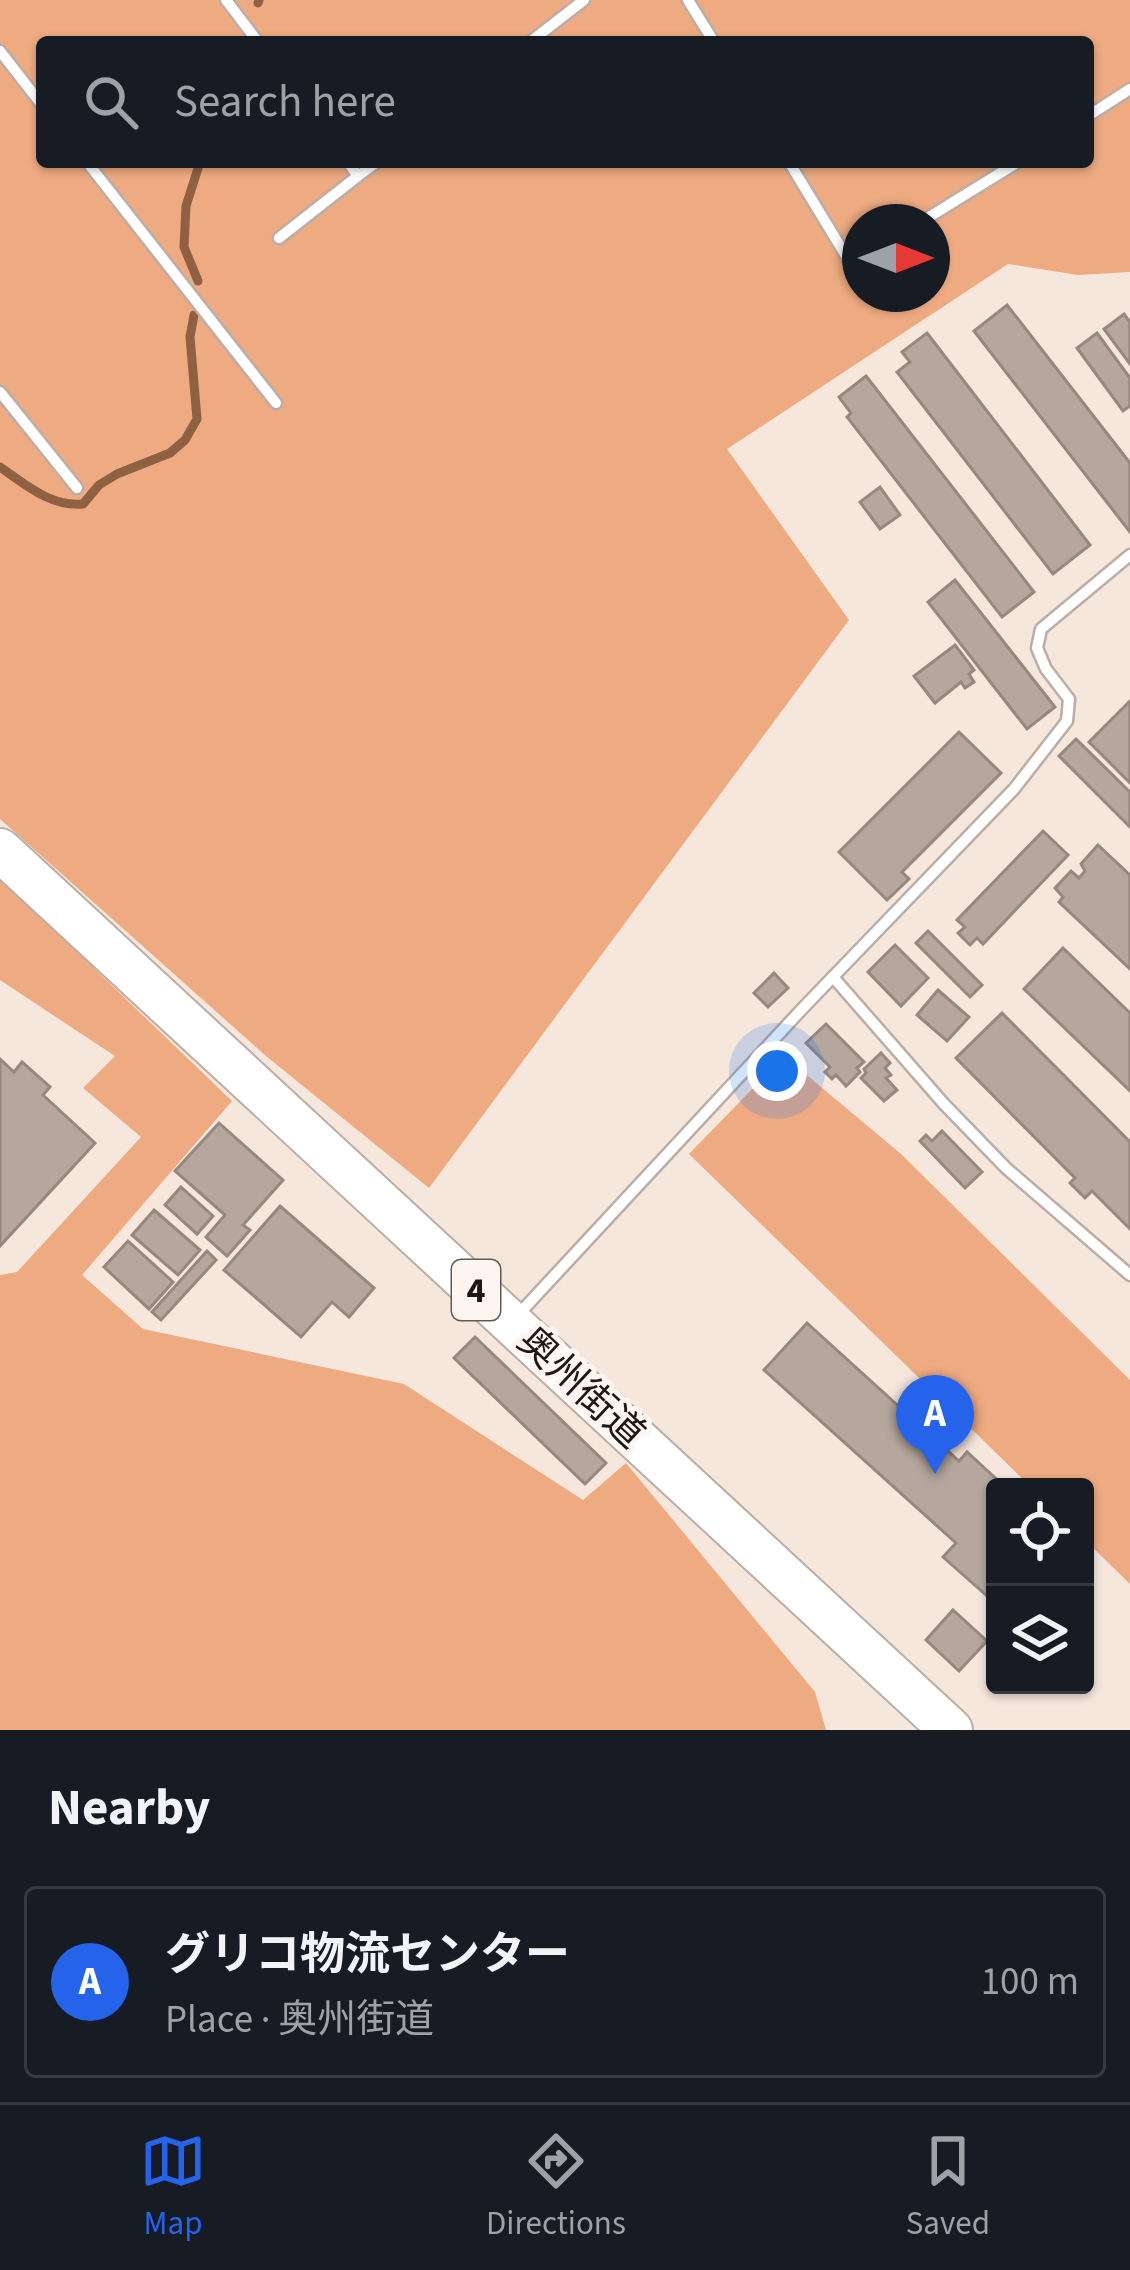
<!DOCTYPE html>
<html lang="en">
<head>
<meta charset="utf-8">
<style>
  body { margin:0; font-family:"Source Sans 3","Noto Sans JP",sans-serif; background:#242831; color:#f1f3f6 }
  .controls { position:absolute; right:36px; bottom:36px; display:grid; overflow:hidden; border-radius:12px; box-shadow:0 3px 9px #0004 }
  .controls button { width:108px; height:108px; display:grid; place-items:center; padding:0; border:0; border-bottom:3px solid #363941; background:#171b24; color:#f1f3f6; font:60px sans-serif }
  .compass { position:absolute; left:842px; top:204px; width:108px; height:108px; border-radius:50%; background:#171b24; box-shadow:0 3px 9px #0004; rotate:90deg }
  .you { position:absolute; left:777px; top:1071px; width:42px; height:42px; margin:-30px; border:9px solid #fff; border-radius:50%; background:#1a73e8; box-shadow:0 0 0 18px #1a73e833 }
  .badge { display:grid; place-items:center; width:78px; height:78px; border-radius:50%; background:#2563eb; color:#fff; font-size:39px; font-weight:700 }
  .pin { position:absolute; translate:-50% -99px; filter:drop-shadow(0 3px 6px #0008) }
  .pin::after { content:''; position:absolute; top:63px; width:42px; height:36px; background:inherit; clip-path:polygon(0 0,100% 0,50% 100%) }
  .list { margin:0; padding:0; list-style:none }
  h2 { display:flex; justify-content:space-between; align-items:center; height:156px; margin:0; padding:0 48px; font-size:51px }
  h2 small { font-size:39px; font-weight:400; color:#9ea1a6 }
  .list li { display:grid; grid-template-columns:78px 1fr auto; gap:36px; align-items:center; box-sizing:border-box; height:192px; margin:0 24px 24px; padding:0 24px; border:3px solid #363941; border-radius:12px }
  .list b { display:block; font-size:45px; white-space:nowrap }
  .list p { margin:0; font-size:39px; white-space:nowrap; color:#9ea1a6 }
  .list em { font-size:39px; font-style:normal; color:#9ea1a6 }
  .icon { flex:none; width:66px; height:66px; fill:none; stroke:currentColor; stroke-width:2; stroke-linecap:round; stroke-linejoin:round }
  .map { position:relative; flex:none; width:1130px; height:1730px; overflow:hidden }
  .search { position:absolute; background:#171b24; box-shadow:0 3px 9px #0004; left:36px; right:36px; top:36px; height:132px; display:flex; align-items:center; gap:30px; box-sizing:border-box; padding:0 42px; border-radius:12px; color:#9ea1a6; font-size:45px }
  .sheet { height:372px; background:#171b24 }
  nav { display:flex; justify-content:space-around; align-items:center; box-sizing:border-box; height:168px; border-top:3px solid #363941; background:#171b24; font-size:33px; color:#9ea1a6 }
  nav a { display:grid; justify-items:center; gap:6px }
  nav .on { color:#2563eb }
  .map>svg:first-child { display:block }
</style>
</head>
<body>
<div class="map">
<svg width="1130" height="1730" viewBox="0 0 1130 1730">
  <rect width="100%" height="100%" fill="#f6e7dd"/>
  <g fill="#eeab81" fill-rule="evenodd">
    <path d="M0,0H1130V272L1078,275L1008,264L727,449L849,620L429,1188L266,1056L0,819ZM42,42H1088V162H42ZM860,222H932V294H860Z"/>
    <polygon points="0,878 232,1101 82,1275 143,1329 404,1384 583,1500 626,1463 815,1692 826,1730 0,1730 0,1275 17,1272 141,1137 83,1088 115,1056 0,980"/>
    <polygon points="784,1056 901,1154 1130,1380 1130,1584 1085,1540 1085,1487 1031,1487 689,1154"/>
  </g>
  <g fill="none" stroke-linecap="round" stroke-linejoin="round">
    <g stroke="#906042" stroke-width="9">
      <polyline points="258,3 259,0"/>
      <polyline points="198,281 184,247 186,206 200,162"/>
      <path d="M0,467C26,485 51,507 83,504L99,485L117,474L170,453L185,440L197,419L190,337L194,315"/>
    </g>
  </g>
  <g fill="#b5a79e" stroke="#96887f" stroke-width="3">
    <polygon points="1007,305 1130,463 1130,532 974,331"/>
    <polygon points="1124,314 1130,322 1130,364 1104,329"/>
    <polygon points="927,333 1090,545 1053,574 897,372 910,362 902,352"/>
    <polygon points="1097,333 1130,378 1130,406 1123,411 1077,348"/>
    <polygon points="866,376 1034,592 1002,617 847,417 851,413 839,397"/>
    <polygon points="880,487 900,515 880,529 860,502"/>
    <polygon points="955,580 1055,707 1027,729 928,602"/>
    <polygon points="955,645 974,670 969,674 974,682 965,688 961,682 935,703 914,676"/>
    <polygon points="1130,701 1130,783 1089,742"/>
    <polygon points="959,732 1001,773 902,872 909,879 887,900 839,852"/>
    <polygon points="1076,739 1130,792 1130,827 1059,756"/>
    <polygon points="1043,831 1068,855 983,944 977,938 970,945 958,933 965,927 957,920"/>
    <polygon points="1098,845 1130,875 1130,969 1059,902 1063,897 1055,888 1071,871 1079,878 1085,871 1081,864"/>
    <polygon points="928,931 982,985 970,997 916,943"/>
    <polygon points="895,945 928,978 901,1006 868,972"/>
    <polygon points="1063,948 1130,1013 1130,1091 1024,989"/>
    <polygon points="774,973 788,988 768,1007 754,993"/>
    <polygon points="938,990 969,1017 947,1041 917,1015"/>
    <polygon points="1002,1013 1130,1142 1130,1229 1092,1191 1085,1198 1070,1183 1075,1178 956,1058"/>
    <polygon points="826,1024 864,1062 857,1068 860,1072 846,1086 836,1075 832,1079 825,1072 830,1067 806,1043"/>
    <polygon points="881,1053 890,1063 885,1068 891,1075 886,1078 897,1090 884,1101 861,1078 866,1073 864,1069"/>
    <polygon points="0,1059 14,1072 22,1062 50,1087 43,1095 95,1143 0,1246"/>
    <polygon points="219,1123 283,1180 243,1225 250,1230 227,1256 206,1237 225,1215 175,1171"/>
    <polygon points="942,1131 982,1172 965,1188 920,1141 926,1135 932,1141"/>
    <polygon points="181,1187 213,1216 197,1234 165,1205"/>
    <polygon points="280,1206 374,1288 349,1317 332,1302 301,1337 224,1270"/>
    <polygon points="154,1210 200,1250 178,1275 132,1235"/>
    <polygon points="128,1241 173,1282 149,1309 104,1267"/>
    <polygon points="207,1251 216,1260 161,1320 152,1312"/>
    <polygon points="807,1323 959,1461 967,1452 1005,1487 995,1487 995,1603 943,1557 956,1543 764,1370"/>
    <polygon points="475,1337 606,1463 585,1484 454,1358"/>
    <polygon points="953,1610 987,1641 959,1671 926,1640"/>
  </g>
  <g fill="none" stroke-linecap="round" stroke-linejoin="round">
    <defs>
      <g id="lane">
        <polyline points="226,0 258,42"/>
        <polyline points="688,0 714,42"/>
        <polyline points="530,42 584,0"/>
        <polyline points="0,51 42,105"/>
        <polyline points="1088,116 1130,89"/>
        <polyline points="87,162 276,403"/>
        <polyline points="348,162 358,176 377,162"/>
        <polyline points="789,162 851,264 860,259"/>
        <polyline points="921,222 1018,162"/>
        <polyline points="279,238 358,176"/>
        <polyline points="0,392 77,488"/>
        <polyline points="833,977 944,1104 1006,1168 1130,1275"/>
        <polyline points="517,1316 802,1009 1014,789 1067,721 1069,699 1046,669 1037,648 1041,629 1130,555"/>
      </g>
      <polyline id="highway" points="0,850 951,1730"/>
    </defs>
    <use href="#lane" stroke="#bcada5" stroke-width="15"/>
    <use href="#highway" stroke="#bcada5" stroke-width="46"/>
    <use href="#lane" stroke="#fff" stroke-width="10"/>
    <use href="#highway" stroke="#fff" stroke-width="42"/>
  </g>
  <g text-anchor="middle" dominant-baseline="central" stroke-width="10" stroke-linejoin="round" paint-order="stroke">
    <rect fill="#fff5f0" stroke="#615a57" stroke-width="3" x="452" y="1260" width="48" height="60" rx="9"/>
    <g font-size="36" font-weight="bold" fill="#1d1815">
      <text x="476" y="1290">4</text>
    </g>
    <g font-size="39" fill="#1d1815" stroke="#fff5f0">
      <text transform="translate(581 1388) rotate(43)">奥州街道</text>
    </g>
  </g>
</svg>
<div class="controls">
<button><svg class="icon" aria-label="locate" viewBox="0 0 24 24"><circle cx="12" cy="12" r="6"/><path d="M12 2v4M12 18v4M2 12h4M18 12h4"/></svg></button>
<button><svg class="icon" aria-label="layers" viewBox="0 0 24 24"><path d="M12 4l9 5-9 5-9-5zM3 14l9 5 9-5"/></svg></button>
</div>
<svg class="compass" viewBox="-18 -18 36 36"><path d="M0-13l5 13h-10z" fill="#e53935"/><path d="M0 13l5-13h-10z" fill="#9ea1a6"/></svg>
<div class="you"></div>
<div class="pin badge" style="left:935px;top:1474px">A</div>
<div class="search"><svg class="icon" aria-label="search" viewBox="0 0 24 24"><circle cx="10" cy="10" r="6"/><path d="M15 15l6 6"/></svg>Search here</div>
</div>
<section class="sheet">
<h2>Nearby<small></small></h2>
<ul class="list">
<li><span class="badge">A</span><div><b>グリコ物流センター</b><p>Place · 奥州街道</p></div><em>100 m</em></li>
</ul>
</section>
<nav>
<a class="on"><svg class="icon" aria-label="map" viewBox="0 0 24 24"><path d="M3 6l6-2 6 2 6-2v14l-6 2-6-2-6 2zM9 4v14M15 6v14"/></svg>Map</a>
<a><svg class="icon" aria-label="directions" viewBox="0 0 24 24"><path d="M12 3l9 9-9 9-9-9zM9 14v-3h6M13 9l2 2-2 2"/></svg>Directions</a>
<a><svg class="icon" aria-label="saved" viewBox="0 0 24 24"><path d="M7 4h10v16l-5-4-5 4z"/></svg>Saved</a>
</nav>
</body>
</html>
